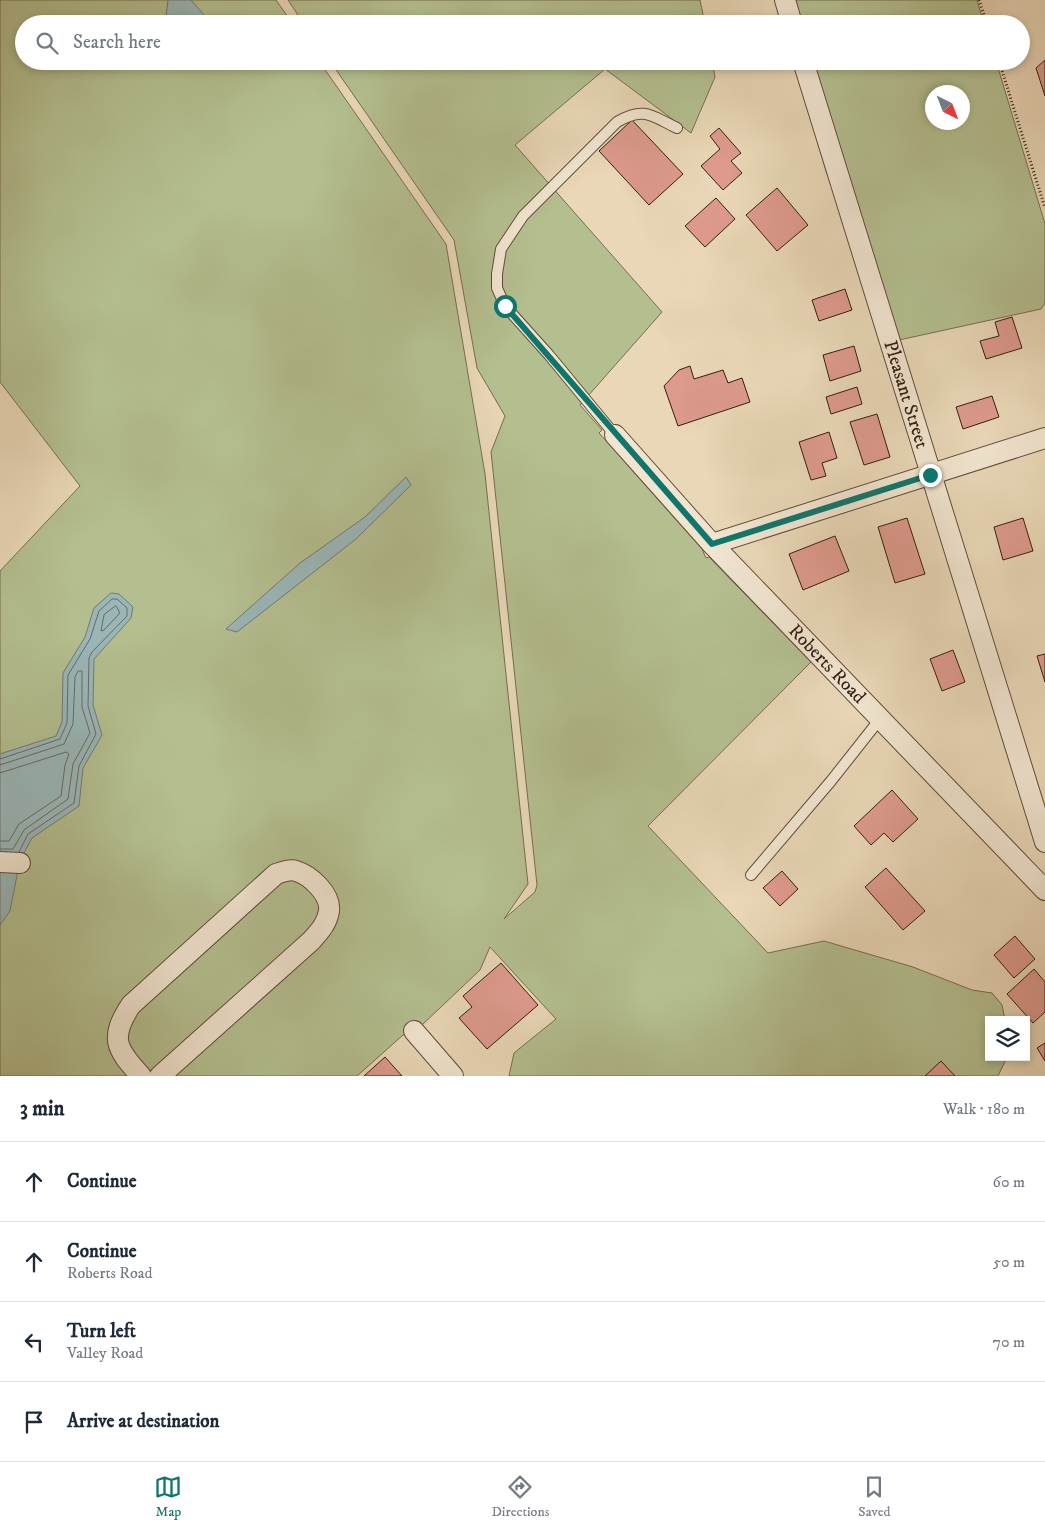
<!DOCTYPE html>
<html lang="en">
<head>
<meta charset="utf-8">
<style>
  body { margin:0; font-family:"IM FELL DW Pica",serif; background:#f2f2f3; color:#1f2937 }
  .controls { position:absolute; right:15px; bottom:15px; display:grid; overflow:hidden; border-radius:0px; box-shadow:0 2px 8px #0003 }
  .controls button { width:45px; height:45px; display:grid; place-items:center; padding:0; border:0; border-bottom:1px solid #e0e1e3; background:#fff; color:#1f2937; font:25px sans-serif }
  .compass { position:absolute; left:925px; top:85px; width:45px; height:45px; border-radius:50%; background:#fff; box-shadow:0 2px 8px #0003; rotate:138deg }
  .stop { position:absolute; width:15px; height:15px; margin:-11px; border:4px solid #0f766e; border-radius:50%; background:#fff }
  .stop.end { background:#0f766e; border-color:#fff; box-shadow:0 1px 5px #0008 }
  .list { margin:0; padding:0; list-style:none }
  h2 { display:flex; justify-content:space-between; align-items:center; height:65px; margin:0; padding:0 20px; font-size:21px }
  h2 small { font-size:16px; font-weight:400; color:#747a83 }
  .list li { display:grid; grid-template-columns:32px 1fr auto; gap:15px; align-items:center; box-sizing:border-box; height:80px; padding:0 20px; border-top:1px solid #e0e1e3 }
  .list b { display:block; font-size:19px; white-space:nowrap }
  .list p { margin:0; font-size:16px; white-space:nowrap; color:#747a83 }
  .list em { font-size:16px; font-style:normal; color:#747a83 }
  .icon { flex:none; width:28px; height:28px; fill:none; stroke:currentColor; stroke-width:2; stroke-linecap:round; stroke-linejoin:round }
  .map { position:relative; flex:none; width:1045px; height:1076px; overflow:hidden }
  .search { position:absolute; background:#fff; box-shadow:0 2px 8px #0003; left:15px; right:15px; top:15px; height:55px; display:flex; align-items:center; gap:12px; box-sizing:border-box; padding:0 18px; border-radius:28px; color:#747a83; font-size:19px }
  .sheet { height:385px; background:#fff }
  nav { display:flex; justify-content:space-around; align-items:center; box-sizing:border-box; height:70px; border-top:1px solid #e0e1e3; background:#fff; font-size:14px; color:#747a83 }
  nav a { display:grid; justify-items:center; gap:2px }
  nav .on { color:#0f766e }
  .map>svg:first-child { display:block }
</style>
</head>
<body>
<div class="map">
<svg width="1045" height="1076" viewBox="0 0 1045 1076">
  <rect width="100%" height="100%" fill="#e9d7b7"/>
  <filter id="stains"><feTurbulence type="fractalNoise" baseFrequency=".004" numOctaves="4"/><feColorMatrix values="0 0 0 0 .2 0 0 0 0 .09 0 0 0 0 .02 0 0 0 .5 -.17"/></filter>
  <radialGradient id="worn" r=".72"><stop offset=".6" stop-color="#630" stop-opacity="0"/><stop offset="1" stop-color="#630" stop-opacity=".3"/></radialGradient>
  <g fill="#b4bf90" stroke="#746e50" fill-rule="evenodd">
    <polygon points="0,0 276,0 293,24 24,24 24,61 319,61 446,244 485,474 528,884 504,919 535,892 537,885 491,452 505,416 477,368 454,240 330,61 712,61 715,77 691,133 605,69 515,145 662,312 580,405 602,430 599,433 702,549 706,558 709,557 811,662 648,826 768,953 824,941 913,967 972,990 992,993 1002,1005 1005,1020 989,1020 989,1057 1007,1057 998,1076 509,1076 514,1053 556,1019 490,947 480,970 422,1025 403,1035 357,1076 0,1076 0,571 80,486 0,382"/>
    <polygon points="288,0 700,0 705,24 304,24"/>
    <polygon points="776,0 977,0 984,24 783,24"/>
    <path d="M794,61H996L1045,224V303L1041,309L899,340L857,211L827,174ZM932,92H962V122H932Z"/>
  </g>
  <g fill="#9ab7b8" stroke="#717a75">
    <polygon points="168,0 191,0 212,24 165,24"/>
    <polygon points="406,477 411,485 356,539 237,632 226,629 300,563 365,517"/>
    <polygon points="111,593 119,594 133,607 131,618 94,659 93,705 102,735 83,768 79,806 32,838 19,862 0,860 0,754 56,736 62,722 63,673 85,637 94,608"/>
    <polygon points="0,865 19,865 10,911 0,925"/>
  </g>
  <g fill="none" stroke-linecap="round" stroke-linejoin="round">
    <g stroke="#676a64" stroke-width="1">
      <polygon points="116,606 120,613 104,630 101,631 104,615"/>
      <polyline points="0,759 60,739 67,723 68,675 90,639 99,611 112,599 117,599 127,608 127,616 92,652 89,658 88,706 96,734 79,766 74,803 28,834 19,852"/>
      <polyline points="0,765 64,744 73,724 75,677 78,671 82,671 82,707 90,733 73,764 68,799 24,830 13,849 0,849"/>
      <polyline points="0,773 66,752 69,754 65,765 61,796 19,824 9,841 0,841"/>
    </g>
  </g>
  <g fill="#dd9a8d" stroke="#341e11">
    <polygon points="1045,60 1045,96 1036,68"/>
    <polygon points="632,120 683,174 649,205 599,151"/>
    <polygon points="719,128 741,153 731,161 742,173 723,190 701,166 720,149 710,136"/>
    <polygon points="777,188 808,225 777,251 746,215"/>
    <polygon points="716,198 735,219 705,247 685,226"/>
    <polygon points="845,289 852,310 819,321 812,300"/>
    <polygon points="1012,317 1022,348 986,359 980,341 999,336 995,322"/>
    <polygon points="854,346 861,371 830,381 823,355"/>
    <polygon points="690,366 694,379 723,370 728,383 742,378 750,402 678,426 664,386 679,370"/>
    <polygon points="857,387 862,404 831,414 826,397"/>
    <polygon points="992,396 999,417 963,429 956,407"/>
    <polygon points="877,414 890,457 864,465 850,422"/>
    <polygon points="829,432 837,458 822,463 826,476 811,480 799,442"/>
    <polygon points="907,518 925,574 895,583 878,527"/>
    <polygon points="1023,518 1033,551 1003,560 994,527"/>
    <polygon points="835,536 849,571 803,590 789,554"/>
    <polygon points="953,650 965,682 942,691 930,659"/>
    <polygon points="1045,654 1045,682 1037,656"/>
    <polygon points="892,790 918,819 893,842 884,833 871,845 854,826"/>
    <polygon points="886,868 925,911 903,930 865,887"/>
    <polygon points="782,871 798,889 780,906 763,888"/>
    <polygon points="1015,936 1035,959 1014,978 994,955"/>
    <polygon points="501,963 538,1005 487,1049 459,1018 472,1007 463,996"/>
    <polygon points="1034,969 1045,982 1045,1012 1033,1023 1007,994"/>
    <polygon points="1045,1043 1045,1061 1037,1048"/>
    <polygon points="385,1057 402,1076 364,1076"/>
    <polygon points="941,1061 955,1076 925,1076"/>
  </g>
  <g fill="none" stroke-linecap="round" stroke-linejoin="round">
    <defs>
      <g id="service">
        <path d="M615,435L549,355L505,306L497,288V274L501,249L523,216L617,122C644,106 652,116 677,128"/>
        <polyline points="751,875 831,781 880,719"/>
      </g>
      <g id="minor">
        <polyline points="785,0 792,24"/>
        <path id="s1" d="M803,61L1045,842"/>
        <path id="s2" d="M615,435L712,544L1045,890"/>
        <polyline points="712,544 1045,438"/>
        <polyline points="0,862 20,863"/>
        <polyline points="414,1031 453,1076"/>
        <path d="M141,1076C116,1049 109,1038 131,1005L276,874C282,872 290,869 296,871C310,875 331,894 329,911C327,924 319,932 311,941L160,1076"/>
      </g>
    </defs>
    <use href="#service" stroke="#614c3a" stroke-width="12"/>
    <use href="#minor" stroke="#614c3a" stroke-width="22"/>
    <g stroke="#341e11" stroke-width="3" stroke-dasharray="1 2.5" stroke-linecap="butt">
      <polyline points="979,0 987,24"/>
      <polyline points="999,61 1045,208"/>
    </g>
    <use href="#service" stroke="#f1e5d0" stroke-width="10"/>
    <use href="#minor" stroke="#f1e5d0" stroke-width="20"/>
  </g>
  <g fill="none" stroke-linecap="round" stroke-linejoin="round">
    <polyline stroke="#0f766e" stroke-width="6" points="505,306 712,544 930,475"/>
  </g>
  <g text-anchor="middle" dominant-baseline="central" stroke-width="5" stroke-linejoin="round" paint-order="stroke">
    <g font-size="19" fill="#341e11" stroke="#f1e5d0">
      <text stroke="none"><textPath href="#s1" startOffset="349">Pleasant Street</textPath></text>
      <text stroke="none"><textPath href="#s2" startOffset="312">Roberts Road</textPath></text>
    </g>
  </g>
  <rect width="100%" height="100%" filter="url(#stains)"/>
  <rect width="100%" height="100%" fill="url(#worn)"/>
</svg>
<div class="controls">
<button><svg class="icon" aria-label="layers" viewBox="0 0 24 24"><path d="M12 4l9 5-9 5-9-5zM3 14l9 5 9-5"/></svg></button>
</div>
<svg class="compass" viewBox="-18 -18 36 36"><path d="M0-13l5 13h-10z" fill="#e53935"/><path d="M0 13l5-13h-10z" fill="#747a83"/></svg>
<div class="stop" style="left:505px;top:306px"></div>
<div class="stop end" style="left:930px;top:475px"></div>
<div class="search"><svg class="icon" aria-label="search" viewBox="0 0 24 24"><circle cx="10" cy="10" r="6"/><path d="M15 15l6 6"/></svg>Search here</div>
</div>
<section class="sheet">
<h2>3 min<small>Walk · 180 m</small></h2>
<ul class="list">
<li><svg class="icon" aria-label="ahead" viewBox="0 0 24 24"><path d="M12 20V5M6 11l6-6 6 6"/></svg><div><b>Continue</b></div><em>60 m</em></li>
<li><svg class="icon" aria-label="ahead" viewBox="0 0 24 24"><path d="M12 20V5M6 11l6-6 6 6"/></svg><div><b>Continue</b><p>Roberts Road</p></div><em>50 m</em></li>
<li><svg class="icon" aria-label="left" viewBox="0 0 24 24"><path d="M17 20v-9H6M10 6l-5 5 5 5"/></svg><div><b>Turn left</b><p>Valley Road</p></div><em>70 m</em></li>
<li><svg class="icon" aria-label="arrive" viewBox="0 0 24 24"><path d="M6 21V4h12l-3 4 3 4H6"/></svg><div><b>Arrive at destination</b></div></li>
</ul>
</section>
<nav>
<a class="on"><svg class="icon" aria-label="map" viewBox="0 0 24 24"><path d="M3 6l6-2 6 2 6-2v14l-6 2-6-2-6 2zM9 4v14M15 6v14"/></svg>Map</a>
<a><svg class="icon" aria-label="directions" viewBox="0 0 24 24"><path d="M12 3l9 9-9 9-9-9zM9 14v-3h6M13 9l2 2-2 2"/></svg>Directions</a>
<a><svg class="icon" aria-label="saved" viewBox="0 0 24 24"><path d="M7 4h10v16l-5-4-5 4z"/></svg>Saved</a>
</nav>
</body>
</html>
